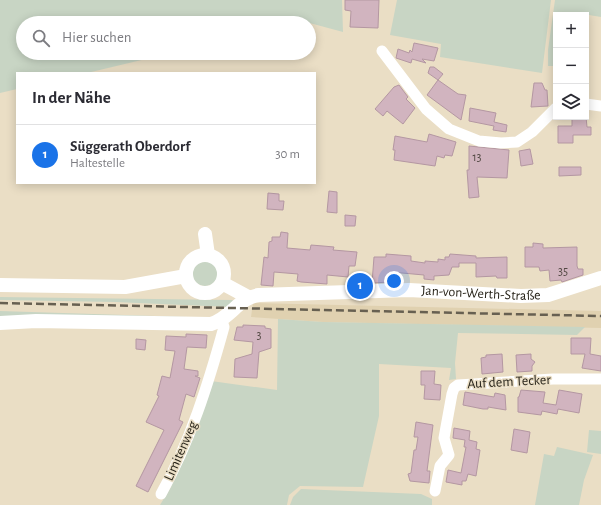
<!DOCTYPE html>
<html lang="de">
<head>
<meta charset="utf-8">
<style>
  body { margin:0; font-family:"Alegreya Sans",sans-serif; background:#f2f2f3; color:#2b2b33 }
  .controls { position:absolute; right:12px; top:12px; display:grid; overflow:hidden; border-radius:0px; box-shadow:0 2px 10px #0003 }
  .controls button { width:36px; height:36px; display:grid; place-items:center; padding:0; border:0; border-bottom:1px solid #e1e1e2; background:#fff; color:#2b2b33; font:20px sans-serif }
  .you { position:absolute; left:394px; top:281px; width:14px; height:14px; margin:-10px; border:3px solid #fff; border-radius:50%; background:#1a73e8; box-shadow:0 0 0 6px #1a73e833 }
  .badge { display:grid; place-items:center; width:26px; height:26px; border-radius:50%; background:#1a73e8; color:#fff; font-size:13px; font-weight:700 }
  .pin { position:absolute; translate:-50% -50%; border:2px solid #fff; box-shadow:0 1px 4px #0006 }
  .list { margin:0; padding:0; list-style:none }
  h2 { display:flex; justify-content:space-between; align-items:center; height:52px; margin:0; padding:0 16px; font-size:17px }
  h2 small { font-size:13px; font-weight:400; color:#7c7c81 }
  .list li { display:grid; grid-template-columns:26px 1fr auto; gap:12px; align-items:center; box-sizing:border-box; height:60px; padding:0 16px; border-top:1px solid #e1e1e2 }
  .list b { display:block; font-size:15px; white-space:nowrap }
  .list p { margin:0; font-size:13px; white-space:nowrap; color:#7c7c81 }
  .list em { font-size:13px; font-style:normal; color:#7c7c81 }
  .icon { flex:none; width:22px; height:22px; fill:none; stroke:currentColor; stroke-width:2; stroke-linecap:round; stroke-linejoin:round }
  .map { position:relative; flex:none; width:601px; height:505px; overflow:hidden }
  .search { position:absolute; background:#fff; box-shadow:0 2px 10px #0003; left:16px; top:16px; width:300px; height:44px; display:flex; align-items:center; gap:10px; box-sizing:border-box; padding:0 14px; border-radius:22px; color:#7c7c81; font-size:15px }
  .panel { position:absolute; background:#fff; box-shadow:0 2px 10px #0003; left:16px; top:72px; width:300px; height:112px; border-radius:0px }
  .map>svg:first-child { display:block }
</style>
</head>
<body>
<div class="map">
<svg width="601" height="505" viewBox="0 0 601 505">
  <rect width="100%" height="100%" fill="#eadec5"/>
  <polygon fill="#e0d1b0" points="253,303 601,311 601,328 323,322 251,317"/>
  <g fill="#c8d5c4">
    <polygon points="0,0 342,0 343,32 306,22 23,23 23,53 171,53 87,73 17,73 17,89 0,93"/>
    <polygon points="397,0 551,0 542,73 440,57 441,44 390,35"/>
    <polygon points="555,0 601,0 601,17 583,14 556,15 556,66 548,66 548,50"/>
    <circle cx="205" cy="273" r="13"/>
    <polygon points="0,297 232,300 235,302 230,307 115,302 0,300"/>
    <polygon points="0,311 218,318 0,319"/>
    <polygon points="278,319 323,322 585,327 577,335 458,333 455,363 456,379 449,380 451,368 379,364 379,416 363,487 300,486 289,495 287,505 160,505 171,487 211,381 277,390"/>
    <polygon points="589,430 601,431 601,454 587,452"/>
    <polygon points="557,447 593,455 584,480 579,505 535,505 544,454 554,456"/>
    <polygon points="301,489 421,494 432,499 432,505 290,505 293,497"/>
  </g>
  <g fill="#d1b4bf" stroke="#b497a2">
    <polygon points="345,0 379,0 378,28 350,27 351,11 345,10"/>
    <polygon points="414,43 438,48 434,61 422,59 426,63 412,59 411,63 396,58 398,49 409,53 410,50 412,52"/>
    <polygon points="430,67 434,67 443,74 438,80 428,73"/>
    <polygon points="438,80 458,94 466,95 461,120 427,95"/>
    <polygon points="534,83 542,83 545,90 547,90 548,106 531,107"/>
    <polygon points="399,85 408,97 406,99 415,108 403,124 387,111 383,116 375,109 394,87"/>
    <polygon points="470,108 496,113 494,122 507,125 506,132 493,130 494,126 469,121"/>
    <polygon points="586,117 587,127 591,127 591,135 573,135 573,143 558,143 558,126 572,126 572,118"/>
    <polygon points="429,134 456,142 452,156 445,155 444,158 437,156 435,166 394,160 395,150 393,150 395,136 427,142"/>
    <polygon points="469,146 509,150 507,178 477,177 479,197 469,198 467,170 469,170"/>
    <polygon points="530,149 533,164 521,166 519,151"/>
    <polygon points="559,167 581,167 581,175 559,176"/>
    <polygon points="329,191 337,192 337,213 327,212"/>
    <polygon points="268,193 279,194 279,201 284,201 283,210 267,209"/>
    <polygon points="345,215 356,216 355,226 345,226"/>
    <polygon points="281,232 288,233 287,248 310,250 311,245 323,246 334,247 333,250 357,252 355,266 349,266 348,277 327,275 327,284 301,282 297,281 298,274 274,272 273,286 261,285 264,257 268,258 269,242 272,241 272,237 280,237"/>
    <polygon points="533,243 543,244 543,248 577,247 577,266 578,269 583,269 583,275 562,282 561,280 550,281 549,270 540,271 539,267 525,267 525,247 533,247"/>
    <polygon points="386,254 411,256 411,261 425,263 425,261 438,262 438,259 445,260 445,257 449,257 450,254 476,256 476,258 507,257 507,278 497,278 496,276 476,277 476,263 459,263 459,267 452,267 449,275 434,276 434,280 424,279 424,275 391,272 390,282 372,283 374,257 386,257"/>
    <polygon points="243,325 265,326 265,328 271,329 271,348 259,352 257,378 234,377 235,359 252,354 253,342 234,340 237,327 243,327"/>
    <polygon points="186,334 207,335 206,348 187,347 184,369 198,371 198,376 195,376 200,378 194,397 186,394 179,420 183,422 148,492 136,486 164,430 146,422 159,396 157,395 162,376 170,378 175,351 165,350 166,336 186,337"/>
    <polygon points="571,338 591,338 590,354 601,356 601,371 582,368 585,354 571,354"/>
    <polygon points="136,339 146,340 145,350 136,349"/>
    <polygon points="502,354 503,372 482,374 481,358 486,357 486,355"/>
    <polygon points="531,354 531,359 535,362 532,366 532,371 517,372 516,355"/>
    <polygon points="421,371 435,371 434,384 441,385 440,400 424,399 425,385 421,385"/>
    <polygon points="521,390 545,392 543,403 556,405 559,390 582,394 579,413 558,409 557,414 542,411 541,415 518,412 518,397 519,397"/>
    <polygon points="465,392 494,397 495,393 505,395 506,410 488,407 488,409 483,409 463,405"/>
    <polygon points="416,422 433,425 427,471 430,471 429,483 410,481 408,474 411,473 414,450 416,450 418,437 414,437"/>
    <polygon points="454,428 470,431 469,440 477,442 476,449 480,450 476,476 468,474 466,481 462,481 462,485 446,482 448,470 461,473 466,447 464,447 465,440 453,438"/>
    <polygon points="514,429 530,432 527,453 511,450"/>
  </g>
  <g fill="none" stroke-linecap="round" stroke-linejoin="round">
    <g stroke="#fff" stroke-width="11">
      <polyline points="382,51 426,109 449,129 479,141 501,143 517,142 532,132 556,108"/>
      <polyline points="586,104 601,106"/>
      <polyline points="435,491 440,466 449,455 444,438 452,394 454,388 458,385 553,379 601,379"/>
      <path d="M161,494C190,442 208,385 224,327L222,321"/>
    </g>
    <g stroke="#fff" stroke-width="14">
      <polyline points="205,234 208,255"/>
      <circle cx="205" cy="274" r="19"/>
      <polyline points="222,283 248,297"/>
      <polyline points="0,285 125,287 186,276"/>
      <path id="s1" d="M0,323L36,321L211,324C231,318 238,298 259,295L409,290L521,296L548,295L601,278"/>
    </g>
    <polyline stroke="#676051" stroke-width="2.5" stroke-dasharray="8 4" stroke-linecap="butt" points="0,303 601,316"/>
  </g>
  <g text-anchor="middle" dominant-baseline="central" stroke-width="3" stroke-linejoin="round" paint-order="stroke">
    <g font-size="12" fill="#534944">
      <text x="477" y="157">13</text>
      <text x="563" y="271">35</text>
      <text x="259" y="335">3</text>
    </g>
    <g font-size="14" fill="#29251b" stroke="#eadec5">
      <text stroke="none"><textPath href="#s1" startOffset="490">Jan-von-Werth-Straße</textPath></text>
      <text transform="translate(509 382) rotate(-3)">Auf dem Tecker</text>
      <text transform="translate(181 451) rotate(-66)">Limitenweg</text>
    </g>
  </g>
</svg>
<div class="controls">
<button>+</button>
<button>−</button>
<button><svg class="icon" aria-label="layers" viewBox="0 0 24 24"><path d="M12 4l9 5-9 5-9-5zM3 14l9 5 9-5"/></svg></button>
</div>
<div class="you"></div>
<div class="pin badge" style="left:360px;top:286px">1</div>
<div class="search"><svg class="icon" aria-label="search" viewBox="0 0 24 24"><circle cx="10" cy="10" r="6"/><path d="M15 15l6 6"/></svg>Hier suchen</div>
<section class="panel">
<h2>In der Nähe<small></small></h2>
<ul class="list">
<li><span class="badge">1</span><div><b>Süggerath Oberdorf</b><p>Haltestelle</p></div><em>30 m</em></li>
</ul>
</section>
</div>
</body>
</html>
